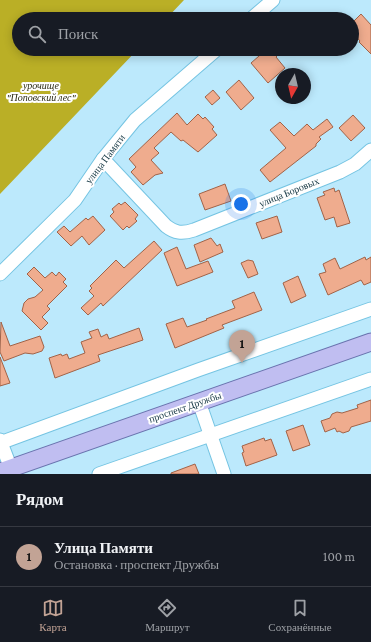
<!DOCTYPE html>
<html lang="ru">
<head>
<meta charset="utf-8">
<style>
  body { margin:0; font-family:"Crimson Pro",serif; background:#20242c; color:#f1f3f6 }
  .compass { position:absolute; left:275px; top:68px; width:36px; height:36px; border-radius:50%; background:#171b24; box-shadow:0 2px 10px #0003; rotate:188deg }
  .you { position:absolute; left:241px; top:204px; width:14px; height:14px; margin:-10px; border:3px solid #fff; border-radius:50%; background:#1a73e8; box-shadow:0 0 0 6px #1a73e833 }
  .badge { display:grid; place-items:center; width:26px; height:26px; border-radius:50%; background:#c2a395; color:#111; font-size:13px; font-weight:700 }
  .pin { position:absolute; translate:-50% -33px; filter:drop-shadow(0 1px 2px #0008) }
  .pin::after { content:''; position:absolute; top:21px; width:14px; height:12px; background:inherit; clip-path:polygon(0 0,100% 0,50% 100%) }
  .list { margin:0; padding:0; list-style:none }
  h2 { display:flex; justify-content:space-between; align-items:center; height:52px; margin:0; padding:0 16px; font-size:17px }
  h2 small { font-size:13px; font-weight:400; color:#9ea1a6 }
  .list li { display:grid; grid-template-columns:26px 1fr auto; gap:12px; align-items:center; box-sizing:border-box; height:60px; padding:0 16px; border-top:1px solid #363941 }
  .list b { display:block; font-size:15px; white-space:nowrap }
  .list p { margin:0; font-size:13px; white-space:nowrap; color:#9ea1a6 }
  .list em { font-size:13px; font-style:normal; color:#9ea1a6 }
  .icon { flex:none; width:22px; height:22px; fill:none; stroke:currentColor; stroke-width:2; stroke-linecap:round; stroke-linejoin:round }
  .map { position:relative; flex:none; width:371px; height:474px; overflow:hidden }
  .search { position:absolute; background:#171b24; box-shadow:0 2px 10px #0003; left:12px; right:12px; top:12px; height:44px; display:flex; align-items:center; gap:10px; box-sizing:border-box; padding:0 14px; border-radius:22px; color:#9ea1a6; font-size:15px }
  .sheet { height:112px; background:#171b24 }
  nav { display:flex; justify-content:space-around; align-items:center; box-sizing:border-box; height:56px; border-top:1px solid #363941; background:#171b24; font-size:11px; color:#9ea1a6 }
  nav a { display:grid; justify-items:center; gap:2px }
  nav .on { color:#c2a395 }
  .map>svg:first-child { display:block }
</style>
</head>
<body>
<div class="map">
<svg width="371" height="474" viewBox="0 0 371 474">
  <rect width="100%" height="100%" fill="#bce9fc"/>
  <polygon fill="#baaf26" points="0,0 184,0 166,19 19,19 19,49 138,49 0,194"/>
  <g fill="#efac8e" stroke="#a16348">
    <polygon points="361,14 371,25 371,54 359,42 360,41 352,32 352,23"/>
    <polygon points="267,49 284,49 276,57 285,68 268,83 251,63"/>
    <polygon points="239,80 254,98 241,110 226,92"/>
    <polygon points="213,90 220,98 212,105 205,97"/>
    <polygon points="177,113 187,125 198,114 203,119 205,117 214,127 212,129 217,135 198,152 183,140 181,141 171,132 154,148 159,153 151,160 163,173 155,175 143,185 131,172 136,167 129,159"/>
    <polygon points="353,115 365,128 351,141 339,128"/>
    <polygon points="327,119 333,127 319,137 321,139 316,144 316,146 270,182 260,170 286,148 270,130 280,122 294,136 307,124 313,130"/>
    <polygon points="225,184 231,201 205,210 199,194"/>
    <polygon points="334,188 335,192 339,190 350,223 337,227 334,217 325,220 317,198 325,195 323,192"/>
    <polygon points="125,202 138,215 135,219 137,221 129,228 127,226 123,230 110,216 114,212 112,209 119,203 121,205"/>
    <polygon points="93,216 105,230 89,245 82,236 71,246 57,232 64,226 70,232 86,218 88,220"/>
    <polygon points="277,216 282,232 262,239 256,223"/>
    <polygon points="211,238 217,246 220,244 223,252 200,262 194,245"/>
    <polygon points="154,241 162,250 103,306 101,303 88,315 81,308 94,296 89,291 92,288 90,286 116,260 124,268"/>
    <polygon points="177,247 186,269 208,261 213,272 177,286 164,253"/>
    <polygon points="365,257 366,260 371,257 371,282 364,285 361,280 328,295 319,274 326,272 323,264 335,258 340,269"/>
    <polygon points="248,260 253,261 258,274 248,278 241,263"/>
    <polygon points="34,267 45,278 52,272 56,276 59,272 66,279 63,282 67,286 47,306 50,309 42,317 48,323 41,330 22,311 24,303 28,299 35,297 43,290 27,274"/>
    <polygon points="298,276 306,296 291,303 283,283"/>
    <polygon points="254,292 262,310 222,325 224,328 175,348 166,324 183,318 187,327 207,320 206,319 235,308 232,301"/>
    <polygon points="1,322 10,346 40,336 44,347 42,351 33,354 25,353 4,361 0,352"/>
    <polygon points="139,328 143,340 98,355 100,361 55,378 49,358 61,354 62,356 67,354 69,359 85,353 81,342 92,338 89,332 98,329 101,337 107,334 109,339"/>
    <polygon points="0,357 10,383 0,386"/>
    <polygon points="371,400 371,421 351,427 349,431 343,433 339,431 337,432 335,428 325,432 321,421 330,418 332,414 337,412 342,413 358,408 357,405"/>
    <polygon points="303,425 310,445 293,451 286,431"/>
    <polygon points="264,438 265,441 271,439 277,455 246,466 242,453 244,452 242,446"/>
    <polygon points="195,464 199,474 171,474 171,473"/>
  </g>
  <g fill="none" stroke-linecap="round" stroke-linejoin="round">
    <defs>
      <g id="minor">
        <polyline points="251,19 273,0"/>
        <path d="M103,159L166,226C175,233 182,234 194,230L340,172L355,164L371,150"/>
        <polyline points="0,274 75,200 103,159 135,120 217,49"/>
        <polyline points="199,402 224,474"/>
        <polyline points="0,440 13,474"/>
        <polyline points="0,443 198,370 371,309"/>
        <polyline points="99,474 371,379"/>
      </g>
      <polyline id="major" points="0,472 371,342"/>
    </defs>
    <use href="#minor" stroke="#75c4e2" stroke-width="15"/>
    <use href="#major" stroke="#6973ae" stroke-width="19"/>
    <use href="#minor" stroke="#fff" stroke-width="13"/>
    <use href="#major" stroke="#c0bef1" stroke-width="17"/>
  </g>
  <g text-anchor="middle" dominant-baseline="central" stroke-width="4" stroke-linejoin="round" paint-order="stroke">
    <g font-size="10" font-style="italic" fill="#2c2b15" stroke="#fff">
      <text x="41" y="85">урочище<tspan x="41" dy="12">"Поповский лес"</tspan></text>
    </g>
    <g font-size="10" fill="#153743" stroke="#fff">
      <text transform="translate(105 159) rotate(-53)">улица Памяти</text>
      <text transform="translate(289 192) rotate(-22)">улица Боровых</text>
      <text transform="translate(185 407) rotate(-19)">проспект Дружбы</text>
    </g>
  </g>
</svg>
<svg class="compass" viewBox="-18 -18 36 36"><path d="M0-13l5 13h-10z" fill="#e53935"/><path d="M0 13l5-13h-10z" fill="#9ea1a6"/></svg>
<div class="you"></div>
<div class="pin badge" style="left:242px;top:363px">1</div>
<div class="search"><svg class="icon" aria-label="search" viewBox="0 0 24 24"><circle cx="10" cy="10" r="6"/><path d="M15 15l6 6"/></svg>Поиск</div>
</div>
<section class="sheet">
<h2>Рядом<small></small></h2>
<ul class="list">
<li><span class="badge">1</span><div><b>Улица Памяти</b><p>Остановка · проспект Дружбы</p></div><em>100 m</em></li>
</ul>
</section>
<nav>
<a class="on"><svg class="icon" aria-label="map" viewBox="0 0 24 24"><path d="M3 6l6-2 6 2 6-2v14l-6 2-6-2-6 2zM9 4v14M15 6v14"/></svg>Карта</a>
<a><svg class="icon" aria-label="directions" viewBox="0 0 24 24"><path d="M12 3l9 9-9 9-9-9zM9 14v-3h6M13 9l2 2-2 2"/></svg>Маршрут</a>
<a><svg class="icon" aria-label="saved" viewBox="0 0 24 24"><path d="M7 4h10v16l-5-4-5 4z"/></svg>Сохранённые</a>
</nav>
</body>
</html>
